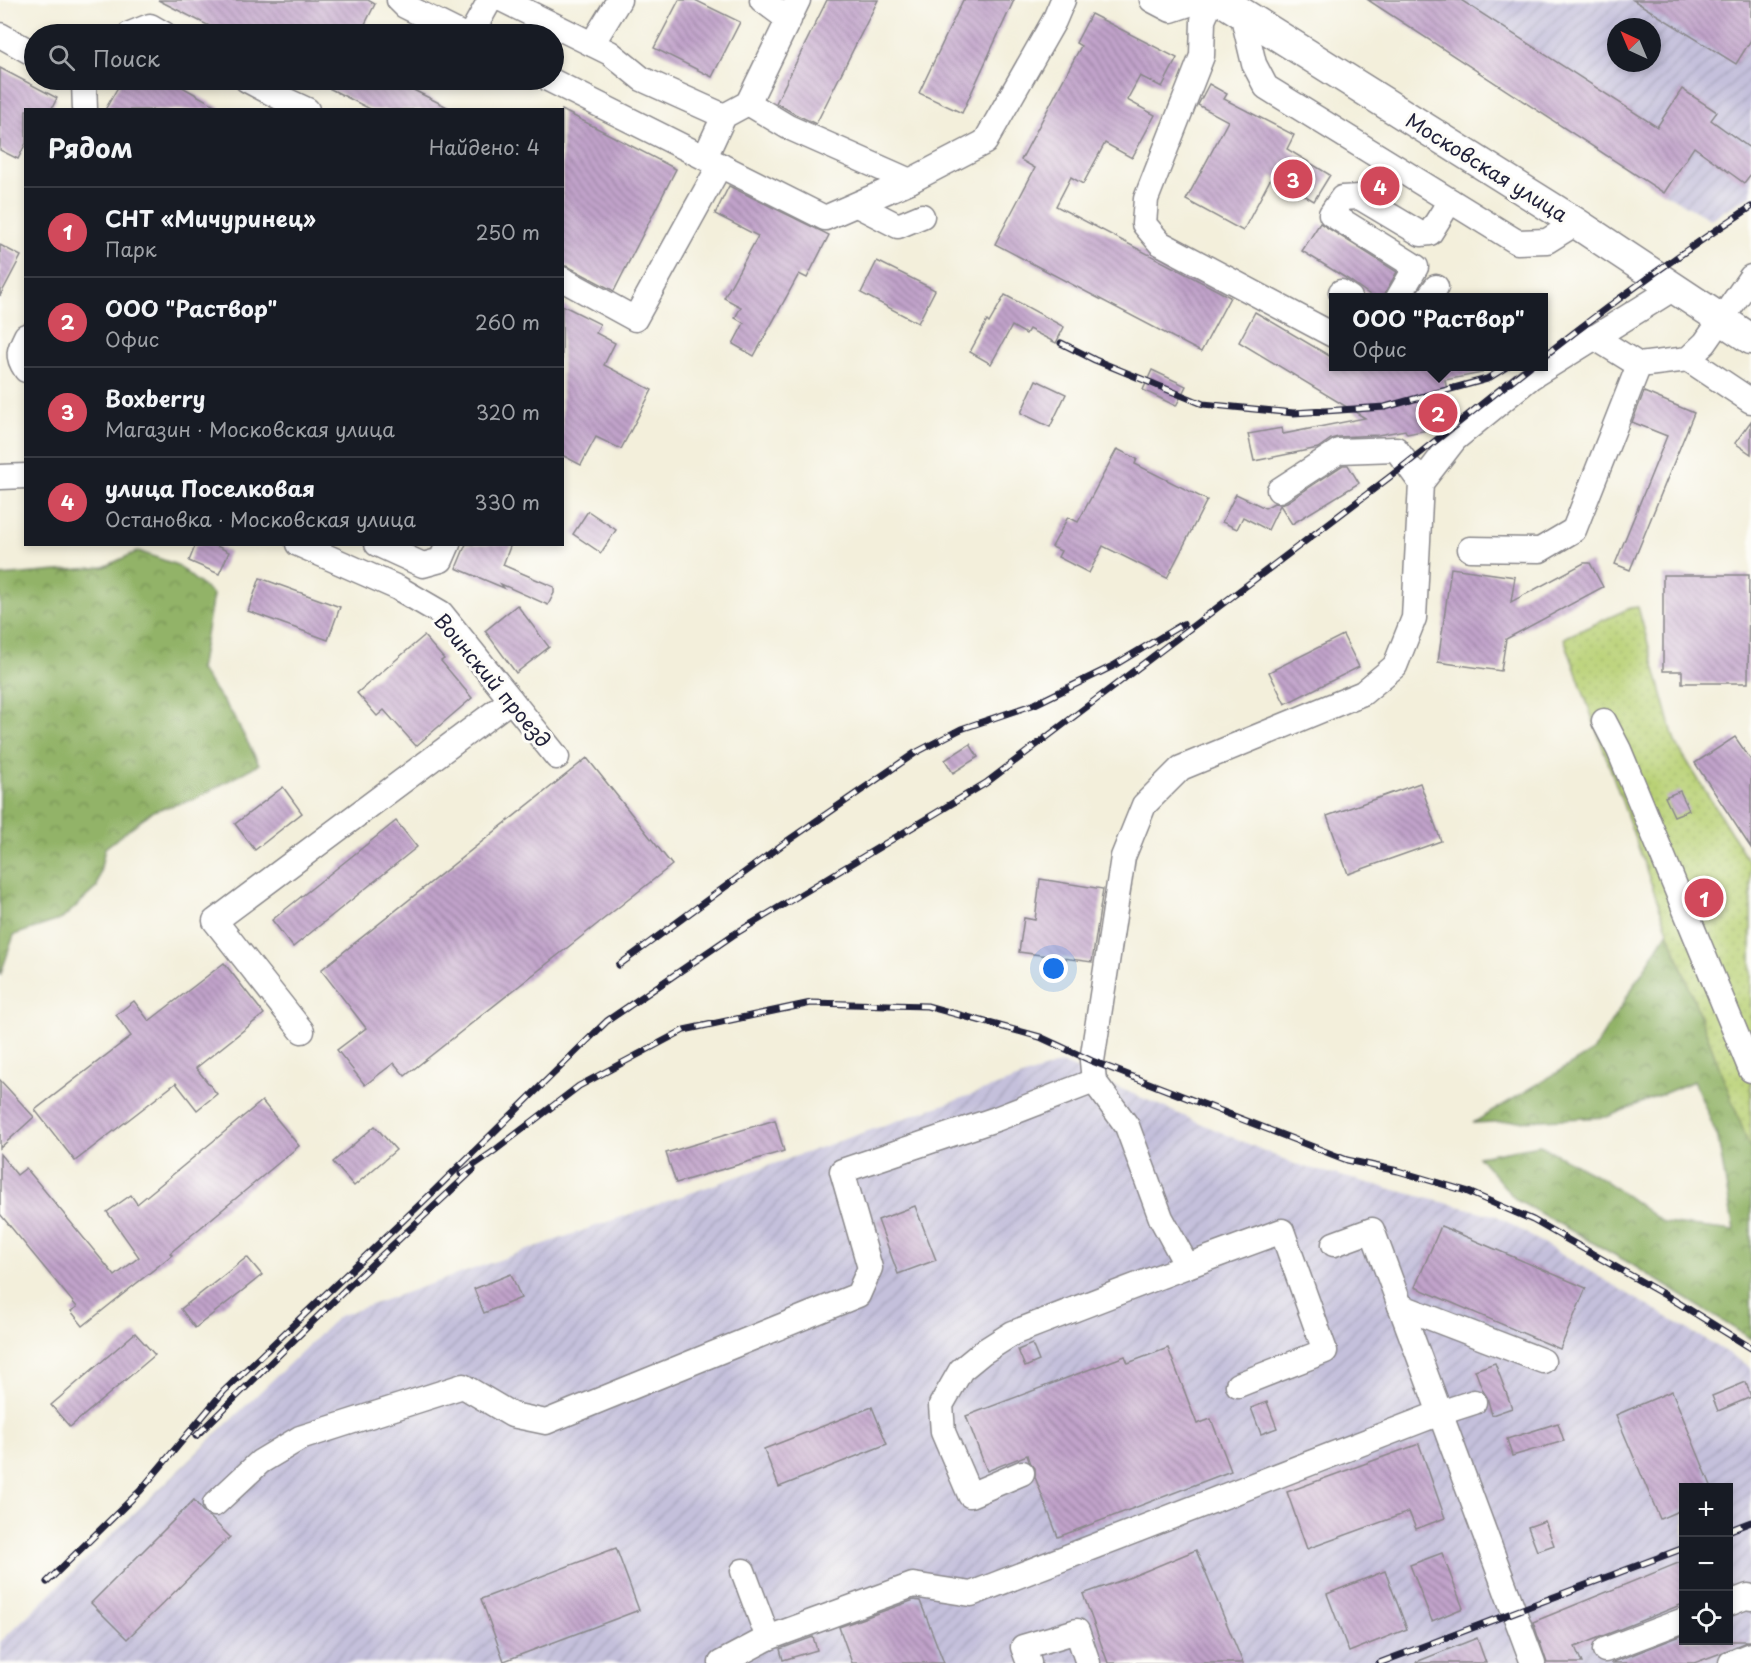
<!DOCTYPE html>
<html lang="ru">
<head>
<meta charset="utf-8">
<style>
  body { margin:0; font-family:"Playpen Sans",sans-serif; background:#20242c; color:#f1f3f6 }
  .controls { position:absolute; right:18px; bottom:18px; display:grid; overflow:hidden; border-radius:0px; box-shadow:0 3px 9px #0003 }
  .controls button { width:54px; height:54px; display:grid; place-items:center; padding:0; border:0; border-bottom:2px solid #363941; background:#171b24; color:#f1f3f6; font:30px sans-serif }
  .compass { position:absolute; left:1607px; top:18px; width:54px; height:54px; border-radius:50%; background:#171b24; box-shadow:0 3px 9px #0003; rotate:316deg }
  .you { position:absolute; left:1054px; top:969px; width:21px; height:21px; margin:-15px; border:4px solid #fff; border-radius:50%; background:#1a73e8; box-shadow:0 0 0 9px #1a73e833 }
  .badge { display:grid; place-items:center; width:39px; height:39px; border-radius:50%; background:#d1495b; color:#fff; font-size:20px; font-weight:700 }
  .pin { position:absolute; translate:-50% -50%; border:3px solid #fff; box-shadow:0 2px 6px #0006 }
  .popup { position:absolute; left:1329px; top:293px; width:219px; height:78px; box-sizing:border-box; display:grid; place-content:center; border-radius:0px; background:#171b24; filter:drop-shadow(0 2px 4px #0005); font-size:20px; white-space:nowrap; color:#9ea1a6 }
  .popup b { font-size:22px; color:#f1f3f6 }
  .popup::after { content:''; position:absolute; left:50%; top:100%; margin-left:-12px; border:12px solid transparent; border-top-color:#171b24 }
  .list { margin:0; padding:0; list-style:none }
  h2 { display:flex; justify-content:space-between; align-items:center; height:78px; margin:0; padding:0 24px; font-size:26px }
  h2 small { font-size:20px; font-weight:400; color:#9ea1a6 }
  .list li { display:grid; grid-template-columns:39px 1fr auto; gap:18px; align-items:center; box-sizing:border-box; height:90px; padding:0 24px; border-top:2px solid #363941 }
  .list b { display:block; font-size:22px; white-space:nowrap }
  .list p { margin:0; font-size:20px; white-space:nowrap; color:#9ea1a6 }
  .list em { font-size:20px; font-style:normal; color:#9ea1a6 }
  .icon { flex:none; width:33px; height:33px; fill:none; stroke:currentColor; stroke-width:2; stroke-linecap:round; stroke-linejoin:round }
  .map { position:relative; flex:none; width:1751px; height:1663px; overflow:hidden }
  .search { position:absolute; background:#171b24; box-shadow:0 3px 9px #0003; left:24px; top:24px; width:540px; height:66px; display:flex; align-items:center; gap:15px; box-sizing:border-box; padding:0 21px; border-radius:33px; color:#9ea1a6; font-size:22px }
  .panel { position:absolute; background:#171b24; box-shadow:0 3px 9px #0003; left:24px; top:108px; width:540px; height:438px; border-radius:0px }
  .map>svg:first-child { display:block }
</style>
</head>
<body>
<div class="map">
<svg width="1751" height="1663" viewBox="0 0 1751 1663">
  <defs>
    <pattern id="industrial-furrows" width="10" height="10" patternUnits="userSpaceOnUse" patternTransform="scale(1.5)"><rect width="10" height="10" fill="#c4c0db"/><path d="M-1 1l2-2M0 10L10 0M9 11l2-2" fill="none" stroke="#a8a5bd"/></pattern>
    <pattern id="forest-crowns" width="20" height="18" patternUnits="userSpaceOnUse" patternTransform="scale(1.5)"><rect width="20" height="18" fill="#92b367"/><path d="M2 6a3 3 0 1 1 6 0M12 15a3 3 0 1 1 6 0" fill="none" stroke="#779156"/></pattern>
    <pattern id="garden-dots" width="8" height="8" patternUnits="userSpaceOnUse" patternTransform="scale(1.5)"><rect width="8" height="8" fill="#b9d176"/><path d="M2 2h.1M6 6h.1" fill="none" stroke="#9fb367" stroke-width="1.8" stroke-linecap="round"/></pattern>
    <pattern id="building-back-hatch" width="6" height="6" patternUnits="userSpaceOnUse" patternTransform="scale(1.5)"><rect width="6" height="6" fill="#c1a3ca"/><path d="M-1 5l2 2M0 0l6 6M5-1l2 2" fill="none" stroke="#9c84a5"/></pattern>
  </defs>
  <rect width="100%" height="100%" fill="#fdfcf7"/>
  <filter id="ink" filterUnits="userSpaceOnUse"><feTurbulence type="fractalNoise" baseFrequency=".0167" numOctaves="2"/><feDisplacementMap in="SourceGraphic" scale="12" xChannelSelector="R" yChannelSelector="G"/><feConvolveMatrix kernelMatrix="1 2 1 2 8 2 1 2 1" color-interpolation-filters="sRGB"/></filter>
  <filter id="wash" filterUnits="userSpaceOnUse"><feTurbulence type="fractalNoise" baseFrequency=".008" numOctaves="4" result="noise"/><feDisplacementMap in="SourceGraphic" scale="24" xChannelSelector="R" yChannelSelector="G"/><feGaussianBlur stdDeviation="1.35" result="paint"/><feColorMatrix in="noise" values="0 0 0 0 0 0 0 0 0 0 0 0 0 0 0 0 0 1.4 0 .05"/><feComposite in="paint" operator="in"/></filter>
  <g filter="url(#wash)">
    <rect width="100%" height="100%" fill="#f3efdb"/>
    <g fill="url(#industrial-furrows)" fill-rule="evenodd">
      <path d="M1368,0H1751V195L1710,219L1664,193ZM1616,27H1652V63H1616Z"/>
      <path d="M1062,1063L1294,1164L1497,1216L1751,1367V1663H0V1642L339,1316ZM1684,1488H1728V1640H1684Z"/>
    </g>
    <g fill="url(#forest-crowns)" stroke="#5a6a51" stroke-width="1.5">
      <polygon points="138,551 177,565 213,595 200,670 233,715 259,764 195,799 153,811 105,848 97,887 62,919 14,935 0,976 0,576 104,567"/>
      <polygon points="1668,931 1751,1151 1751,1339 1631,1264 1516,1200 1478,1156 1540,1145 1603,1179 1664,1223 1734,1231 1718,1138 1694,1081 1607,1117 1473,1123 1593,1051"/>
    </g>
    <polygon fill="url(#garden-dots)" stroke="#6e7a58" stroke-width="1.5" points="1638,607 1675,742 1751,865 1751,1151 1668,931 1564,638 1630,608"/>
    <g id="blocks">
      <g fill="url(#building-back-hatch)">
        <polygon points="158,0 368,0 375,4 360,34 225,34"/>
        <polygon points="679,0 695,0 740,22 712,77 654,48"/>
        <polygon points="827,0 878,0 816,124 795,114 776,103"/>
        <polygon points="963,0 1014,0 962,113 919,93"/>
        <polygon points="1368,0 1461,0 1657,127 1682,89 1717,112 1711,120 1751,149 1751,174 1744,183 1694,147 1664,193"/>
        <polygon points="1633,0 1751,0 1751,40 1736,64"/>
        <polygon points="1091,14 1177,58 1162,87 1140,76 1127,100 1155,115 1132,158 1105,143 1083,184 1071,177 1056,206 1230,297 1201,352 995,244 1035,168 1021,160 1081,46 1076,43"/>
        <polygon points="0,68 57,98 51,110 26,110 26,143 18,159 0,150"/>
        <polygon points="122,80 170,80 223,110 105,110"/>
        <polygon points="313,80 394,80 453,110 372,110"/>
        <polygon points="1209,84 1227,94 1224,99 1294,135 1287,149 1330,175 1314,201 1272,176 1243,231 1186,200 1228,121 1198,105"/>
        <polygon points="562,110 676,169 614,291 569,267 562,265"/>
        <polygon points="729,186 829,235 807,278 799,274 754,356 733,344 744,323 735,318 741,307 724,298 758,236 715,214"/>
        <polygon points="1320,223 1397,272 1386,291 1384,297 1373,297 1349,280 1302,251"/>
        <polygon points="0,245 21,256 0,296"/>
        <polygon points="877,261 935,290 918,323 861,293"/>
        <polygon points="1005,295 1064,327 1056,343 1029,329 1026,334 1012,326 991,364 970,352 987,321 989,323"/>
        <polygon points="562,305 600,324 596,333 615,343 604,365 652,390 621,449 596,437 581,465 562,455"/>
        <polygon points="1255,312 1333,358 1333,366 1481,366 1482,373 1445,380 1452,418 1427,423 1428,430 1407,434 1405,430 1378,435 1338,437 1331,439 1318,448 1254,461 1248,434 1282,428 1283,434 1365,418 1239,342"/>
        <polygon points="1152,370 1186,386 1176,406 1143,390"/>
        <polygon points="1036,380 1066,394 1050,427 1021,413"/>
        <polygon points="1644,392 1694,413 1630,570 1615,564 1667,436 1632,422"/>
        <polygon points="1751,421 1751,454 1735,443"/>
        <polygon points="1117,449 1137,459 1135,464 1207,500 1167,578 1103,546 1089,573 1058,557 1061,551 1052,547 1068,517 1078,522"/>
        <polygon points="1343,465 1348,465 1359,483 1292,524 1280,505 1268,530 1243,517 1237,529 1222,522 1236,494 1265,508 1274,503 1280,504 1287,502"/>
        <polygon points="588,511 616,530 601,553 573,534"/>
        <polygon points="196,544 213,544 229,552 219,574 189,561"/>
        <polygon points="466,544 511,544 503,565 554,587 554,593 548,605 501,584 504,588 456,568"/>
        <polygon points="1584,563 1590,563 1603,587 1506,639 1501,671 1438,662 1451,568 1515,577 1511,602"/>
        <polygon points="1663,575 1749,575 1748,683 1682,683 1682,671 1663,671"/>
        <polygon points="260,578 340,607 328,640 248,611"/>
        <polygon points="517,605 549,647 516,673 485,631"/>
        <polygon points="1343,635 1359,667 1285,704 1269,672"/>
        <polygon points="424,636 444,659 441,661 472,698 416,746 384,710 377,716 357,693"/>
        <polygon points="1735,737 1751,760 1751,848 1695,763"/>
        <polygon points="970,744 978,757 953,773 945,760"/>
        <polygon points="587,758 672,865 405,1076 394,1063 365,1085 337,1050 366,1028 321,970"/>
        <polygon points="1420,783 1441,841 1348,874 1327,816"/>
        <polygon points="283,787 302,813 255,850 235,824"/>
        <polygon points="1680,791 1689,810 1674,816 1665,797"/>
        <polygon points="396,821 417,847 293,947 272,920"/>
        <polygon points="1040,879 1103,889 1092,962 1019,952 1024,918 1035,920"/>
        <polygon points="224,963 264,1014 196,1068 217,1094 197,1110 176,1083 75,1161 35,1110 131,1036 116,1015 134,1001 149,1021"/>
        <polygon points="0,1080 34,1117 0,1148"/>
        <polygon points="262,1101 299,1146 170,1253 172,1255 83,1326 71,1311 77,1307 0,1214 0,1154 17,1175 26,1168 115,1276 139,1257 107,1212 131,1195 137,1204"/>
        <polygon points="775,1120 784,1151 676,1183 666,1153"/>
        <polygon points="375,1126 396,1150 354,1186 333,1162"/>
        <polygon points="915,1206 936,1260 898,1274 878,1220"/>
        <polygon points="1441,1226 1586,1288 1560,1349 1415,1287"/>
        <polygon points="247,1257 262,1275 195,1328 181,1309"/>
        <polygon points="511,1274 521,1298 484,1313 474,1289"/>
        <polygon points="135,1333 155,1355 70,1427 51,1405"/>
        <polygon points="1032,1344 1039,1361 1025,1367 1018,1350"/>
        <polygon points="1168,1348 1197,1424 1211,1419 1231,1471 1058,1537 1035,1477 1035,1468 1029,1461 1027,1455 987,1471 966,1416 1125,1356 1128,1363"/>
        <polygon points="1495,1363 1512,1408 1492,1415 1487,1397 1483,1391 1475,1370"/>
        <polygon points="1746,1382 1751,1397 1718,1411 1712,1396"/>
        <polygon points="1672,1391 1712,1488 1683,1488 1683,1509 1660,1519 1616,1415"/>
        <polygon points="1267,1402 1277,1428 1261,1434 1251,1408"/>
        <polygon points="872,1407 887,1444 779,1487 764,1449"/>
        <polygon points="1558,1423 1564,1441 1512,1456 1507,1439"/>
        <polygon points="1419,1444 1445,1518 1416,1529 1409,1512 1307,1549 1287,1492"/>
        <polygon points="194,1500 205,1514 211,1518 230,1537 127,1639 91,1603"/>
        <polygon points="1545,1521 1554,1545 1537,1551 1528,1527"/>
        <polygon points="616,1548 639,1610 504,1661 481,1599"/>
        <polygon points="1196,1550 1243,1663 1108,1663 1083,1594 1131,1577"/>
        <polygon points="1442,1553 1463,1608 1432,1621 1410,1565"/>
        <polygon points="1683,1561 1683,1604 1575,1647 1582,1663 1547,1663 1533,1622"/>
        <polygon points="1385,1571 1407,1629 1349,1652 1327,1594"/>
        <polygon points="914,1600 920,1601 944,1663 852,1663 839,1627"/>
        <polygon points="1683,1635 1683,1641 1751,1641 1746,1642 1721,1653 1694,1663 1611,1663"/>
        <polygon points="813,1637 817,1650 783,1660 780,1649"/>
        <polygon points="1477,1638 1486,1663 1416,1663 1416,1662"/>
      </g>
    </g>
  </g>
  <g filter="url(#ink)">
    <use href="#blocks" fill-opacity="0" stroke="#8a888b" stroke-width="1.5"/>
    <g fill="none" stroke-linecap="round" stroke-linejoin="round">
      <defs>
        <g id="minor">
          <polyline points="399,0 405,6 461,34"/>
          <polyline points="503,0 610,53 642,79 724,116"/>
          <polyline points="762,0 789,20"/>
          <polyline points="1152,0 1171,10 1201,0"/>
          <polyline points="1212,0 1203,20 1202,56 1146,199 1144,224 1160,243 1333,335"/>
          <polyline points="1242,13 1254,64 1266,87 1517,242 1547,241 1576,223"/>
          <polyline points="130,34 150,26 164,34"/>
          <polyline points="471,34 490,0"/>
          <polyline points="0,35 34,54"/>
          <polyline points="592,44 619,0"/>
          <polyline points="80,80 84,82 85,110"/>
          <polyline points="247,80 281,98 307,110"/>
          <polyline points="550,80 825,218 910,181 985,142 1054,21 1063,0"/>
          <polyline points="748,103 788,127 910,181"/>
          <polyline points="705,157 724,116 748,103 798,0"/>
          <polyline points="857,205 898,226 922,216"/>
          <polyline points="562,279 635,319 720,165"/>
          <polyline points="1341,292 1350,298"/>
          <polyline points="1398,298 1416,267 1331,214 1342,198 1359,197 1421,234 1430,233 1450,201"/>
          <polyline points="1428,298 1436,287"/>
          <path d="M26,336C19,350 16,356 26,370"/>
          <polyline points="1594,337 1639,365 1688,359 1705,343 1751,277"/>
          <polyline points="1688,359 1751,401"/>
          <polyline points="0,477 26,476"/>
          <polyline points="1279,490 1339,451 1396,449 1421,483"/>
          <polyline points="298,544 398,588 441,613 557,757"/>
          <polyline points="377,544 423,565 441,560 448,544"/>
          <polyline points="1470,549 1540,550 1574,530 1639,365"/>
          <polyline points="1604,721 1619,750 1751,1070"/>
          <polyline points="302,1031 215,921 511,700"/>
          <polyline points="1400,1306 1543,1361"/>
          <polyline points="1238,1385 1325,1351 1282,1231 1187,1266 1161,1218 1127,1126 1094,1081 1092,1061 1123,857 1144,805 1181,768 1363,693 1395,666 1414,618 1421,483 1455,439 1531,377 1674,288"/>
          <polyline points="1474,1402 1440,1413 1533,1663"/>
          <polyline points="1022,1473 970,1495 943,1432 941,1405 961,1370 983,1352 1013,1333 1187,1266"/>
          <polyline points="215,1504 260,1462 300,1438 463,1386 512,1415 546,1422 858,1295 870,1268 842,1171 996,1119 1094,1081"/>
          <polyline points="1728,1604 1748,1596 1751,1598"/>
          <polyline points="768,1638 913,1585 971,1594 1440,1413 1372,1230 1334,1244"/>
          <polyline points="1605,1650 1684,1620"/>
          <polyline points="721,1663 768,1638 743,1571"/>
          <polyline points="1029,1663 1023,1647 1077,1631 1088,1663"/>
          <polyline points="1731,1663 1751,1655"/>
        </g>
        <polyline id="major" points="1221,0 1576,223 1751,339"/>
      </defs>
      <use href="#minor" stroke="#8a888b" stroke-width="27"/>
      <use href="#major" stroke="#8a888b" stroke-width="33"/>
      <use href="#minor" stroke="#fff" stroke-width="24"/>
      <use href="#major" stroke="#fff" stroke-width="30"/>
      <defs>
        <g id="rail">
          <polyline points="1061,343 1095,360 1203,404 1294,413 1385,407 1487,379 1508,366"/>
          <path d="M1543,357C1610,304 1679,254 1751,207"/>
          <polyline points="619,965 786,842 915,753 961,729 1035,704 1113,666 1183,624"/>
          <polyline points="461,1174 494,1151 579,1086 684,1030 811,1003 927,1006 1040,1037 1092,1061 1347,1160 1398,1171 1466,1191 1533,1220 1672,1299 1751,1348"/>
          <polyline points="196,1436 350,1285 473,1170"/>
          <polyline points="1728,1531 1751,1522"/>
          <polyline points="47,1582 140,1491 224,1391 433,1192 607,1021 733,935 986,783 1391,476 1530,366"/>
          <polyline points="1379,1663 1684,1548"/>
        </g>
      </defs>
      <use href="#rail" stroke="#22223b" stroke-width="7"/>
      <use href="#rail" stroke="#fdfcf7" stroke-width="4.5" stroke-dasharray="14" stroke-linecap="butt"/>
    </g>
  </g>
  <g text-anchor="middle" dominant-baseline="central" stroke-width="6" stroke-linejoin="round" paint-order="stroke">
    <g font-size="20" fill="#22223b" stroke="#fdfcf7">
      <text transform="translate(1487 167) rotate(32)">Московская улица</text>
      <text transform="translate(493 680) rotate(50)">Воинский проезд</text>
    </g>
  </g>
</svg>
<div class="controls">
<button>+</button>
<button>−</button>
<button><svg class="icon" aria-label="locate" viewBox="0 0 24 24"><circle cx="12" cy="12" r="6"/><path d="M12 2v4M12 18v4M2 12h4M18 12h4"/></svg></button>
</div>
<svg class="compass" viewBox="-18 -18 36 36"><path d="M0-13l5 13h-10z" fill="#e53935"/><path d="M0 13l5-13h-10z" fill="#9ea1a6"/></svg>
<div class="you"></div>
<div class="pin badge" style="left:1704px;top:898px">1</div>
<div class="pin badge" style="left:1438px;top:413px">2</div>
<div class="popup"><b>ООО &quot;Раствор&quot;</b>Офис</div>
<div class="pin badge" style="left:1293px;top:179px">3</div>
<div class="pin badge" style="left:1380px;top:186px">4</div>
<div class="search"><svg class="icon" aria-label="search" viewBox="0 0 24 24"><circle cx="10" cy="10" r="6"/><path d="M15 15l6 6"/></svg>Поиск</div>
<section class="panel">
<h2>Рядом<small>Найдено: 4</small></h2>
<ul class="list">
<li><span class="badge">1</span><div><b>СНТ «Мичуринец»</b><p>Парк</p></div><em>250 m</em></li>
<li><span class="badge">2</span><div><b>ООО &quot;Раствор&quot;</b><p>Офис</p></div><em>260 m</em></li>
<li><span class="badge">3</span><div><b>Boxberry</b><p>Магазин · Московская улица</p></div><em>320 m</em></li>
<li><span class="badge">4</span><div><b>улица Поселковая</b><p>Остановка · Московская улица</p></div><em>330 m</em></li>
</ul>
</section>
</div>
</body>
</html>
